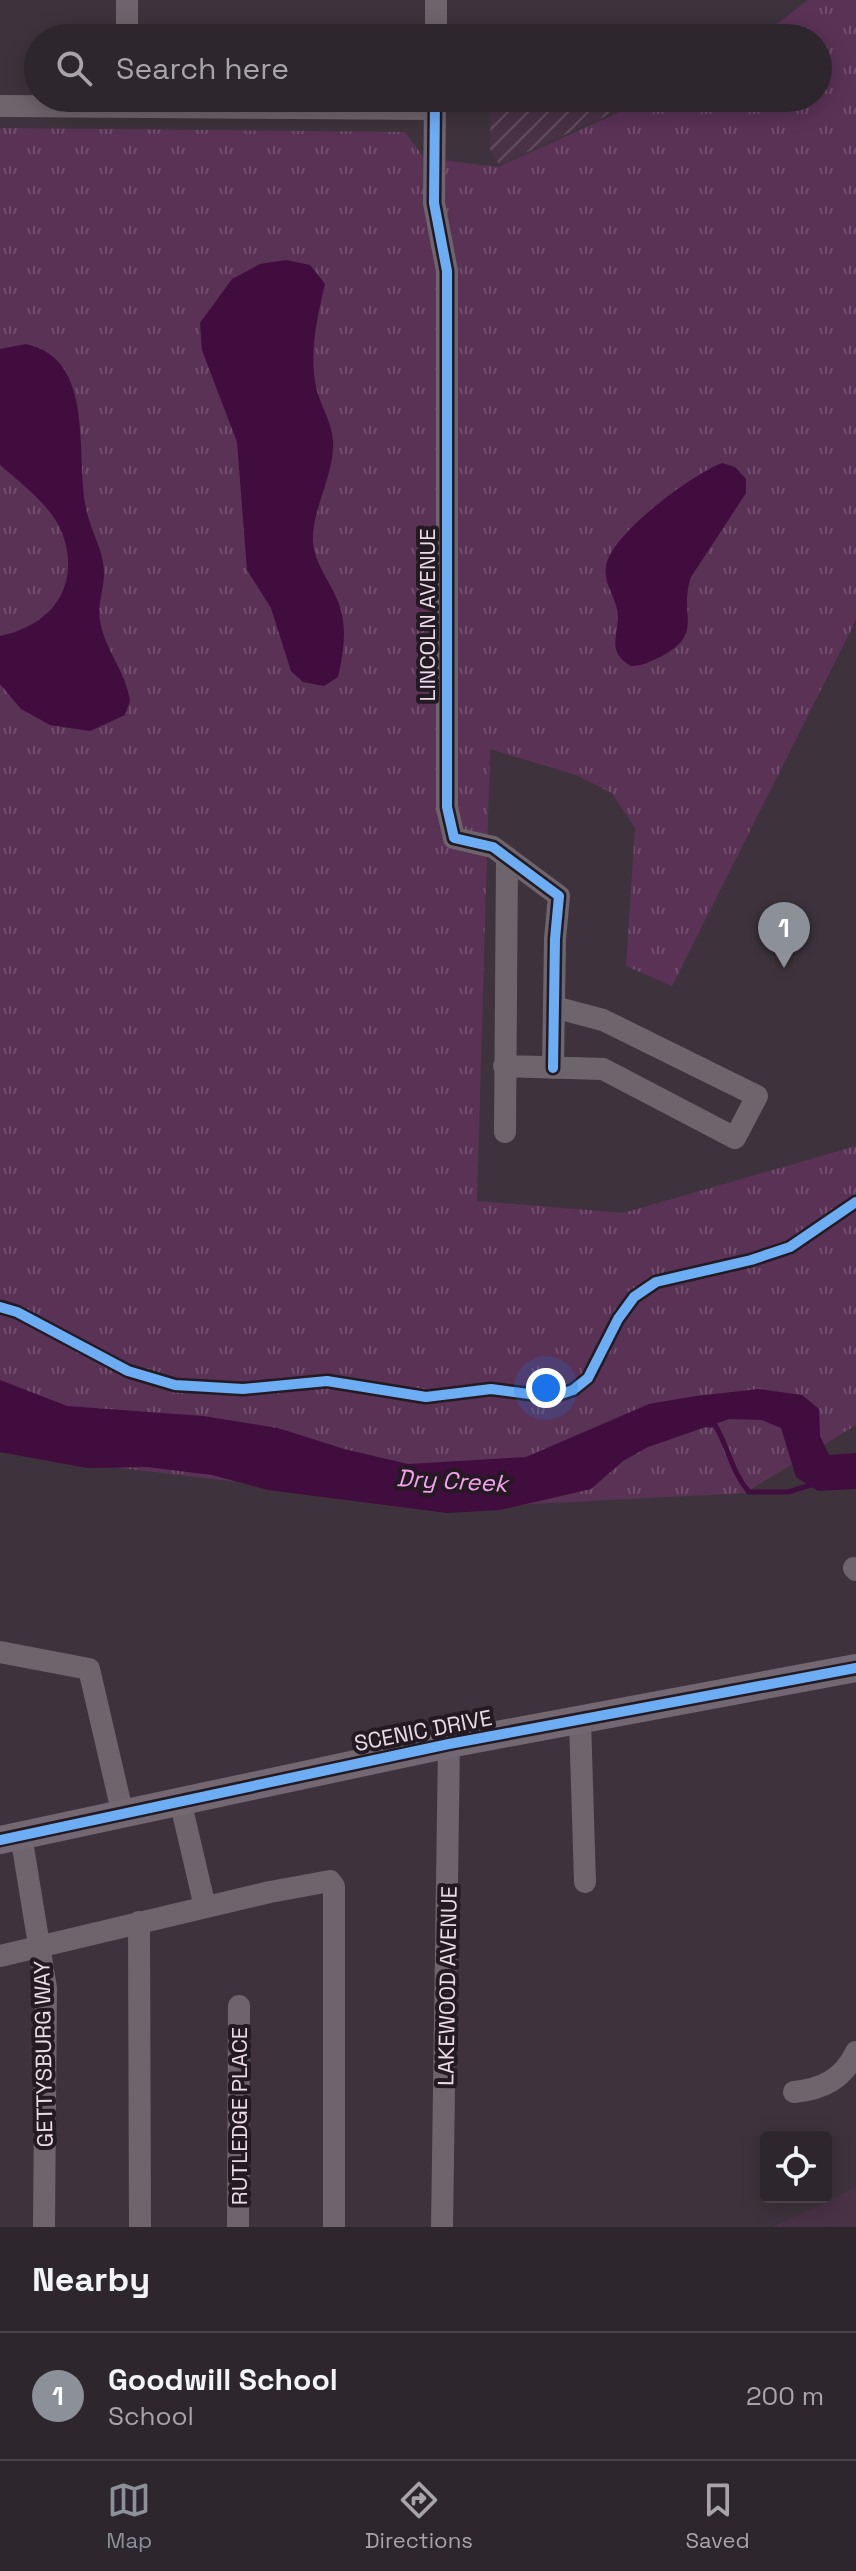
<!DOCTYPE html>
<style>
:root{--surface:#2e262d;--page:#362e35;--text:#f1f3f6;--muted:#a7a5aa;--line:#494349;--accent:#8c9099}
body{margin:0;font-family:"Space Grotesk",sans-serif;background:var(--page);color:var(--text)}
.controls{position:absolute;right:24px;bottom:24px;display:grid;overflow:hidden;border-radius:8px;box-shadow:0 4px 20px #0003}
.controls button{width:72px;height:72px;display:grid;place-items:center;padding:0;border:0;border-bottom:2px solid var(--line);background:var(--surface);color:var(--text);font:40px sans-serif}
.you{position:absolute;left:546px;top:1388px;width:28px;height:28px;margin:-20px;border:6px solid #fff;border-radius:50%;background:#1a73e8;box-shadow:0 0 0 12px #1a73e833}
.badge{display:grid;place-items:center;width:52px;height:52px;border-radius:50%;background:var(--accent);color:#fff;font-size:26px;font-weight:700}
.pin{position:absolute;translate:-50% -66px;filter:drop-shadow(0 2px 4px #0008)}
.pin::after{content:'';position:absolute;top:42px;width:28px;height:24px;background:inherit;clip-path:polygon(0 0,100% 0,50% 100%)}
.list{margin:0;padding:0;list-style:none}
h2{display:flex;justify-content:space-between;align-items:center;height:104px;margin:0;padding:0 32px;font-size:34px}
h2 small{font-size:26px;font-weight:400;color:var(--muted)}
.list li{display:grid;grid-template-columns:52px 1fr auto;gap:24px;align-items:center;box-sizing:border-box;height:128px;padding:0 32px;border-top:2px solid var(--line)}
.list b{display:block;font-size:30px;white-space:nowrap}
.list p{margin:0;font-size:26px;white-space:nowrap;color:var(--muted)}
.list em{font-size:26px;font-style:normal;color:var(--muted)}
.icon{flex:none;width:44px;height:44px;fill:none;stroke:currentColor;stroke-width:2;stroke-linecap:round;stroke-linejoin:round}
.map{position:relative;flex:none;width:856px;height:2227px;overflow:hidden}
.search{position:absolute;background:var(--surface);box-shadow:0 4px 20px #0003;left:24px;right:24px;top:24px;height:88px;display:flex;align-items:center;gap:20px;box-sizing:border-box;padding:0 28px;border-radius:44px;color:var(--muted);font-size:30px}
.sheet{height:232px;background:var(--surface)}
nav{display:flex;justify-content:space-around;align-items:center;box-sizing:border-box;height:112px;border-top:2px solid var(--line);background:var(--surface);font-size:22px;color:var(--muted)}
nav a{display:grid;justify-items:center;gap:4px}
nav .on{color:var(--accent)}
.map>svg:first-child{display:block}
</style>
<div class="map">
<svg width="856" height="2227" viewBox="0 0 856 2227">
<defs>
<pattern id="industrial-furrows" width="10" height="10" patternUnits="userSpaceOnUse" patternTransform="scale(2)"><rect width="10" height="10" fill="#493146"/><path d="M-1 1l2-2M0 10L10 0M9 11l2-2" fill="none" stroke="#634e61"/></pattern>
<pattern id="grass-tufts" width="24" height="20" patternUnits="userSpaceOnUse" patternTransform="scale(2)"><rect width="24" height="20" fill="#5a3256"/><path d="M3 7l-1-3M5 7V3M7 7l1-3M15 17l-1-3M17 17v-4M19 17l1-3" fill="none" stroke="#724f6e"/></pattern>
</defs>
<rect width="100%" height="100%" fill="#3e333c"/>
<path fill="#493146" d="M856,2187V2227H772L812,2209Z"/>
<path fill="url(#industrial-furrows)" d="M491,98H645L499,165L490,149Z"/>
<path fill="url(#grass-tufts)" d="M808,0H856V620L672,986L626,966L635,828L612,793L576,775L490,749L477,1201L623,1213L856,1146V1425L745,1493L454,1508L80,1463L0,1444V128L405,132L424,158L498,167L651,98H818V38H759Z"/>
<path fill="#410c3e" d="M286,260L310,265L325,284C317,318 309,352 316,387C320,405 331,420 333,440C335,475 311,509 313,543C315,564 329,580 337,599C348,624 344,651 338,677L324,686L303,682L291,671L271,608L247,570L237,442L202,350L200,323L232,279L260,264Z
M26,344C96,359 75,454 86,508C90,530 104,550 104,573C104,589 97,605 100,621C105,650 126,672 130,701L125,715L90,731L50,725L21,709L0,684V636C50,626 81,588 63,535C53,507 22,484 0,465V349Z
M722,463L735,467L746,479V493L691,577C678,615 705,633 662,656C651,661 643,666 631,666C609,653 616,641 618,619C619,600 603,586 606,567C610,534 693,474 722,463Z
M0,1380L67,1406L203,1416L278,1428L344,1449L408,1464L526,1457L649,1404L696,1396L759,1389L802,1395L819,1409L820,1436L829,1455L856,1453V1489L818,1491L796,1477L781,1428L762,1420L729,1419L648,1447L623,1461L591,1489L500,1510L447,1513L268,1490L212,1475L147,1467L87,1468L0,1452Z"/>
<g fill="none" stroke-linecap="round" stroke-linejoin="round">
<path stroke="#410c3e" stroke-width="5" d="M708,1425H715C729,1448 731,1471 749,1492H788L814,1484"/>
<path stroke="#6e646c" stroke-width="22" d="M127,38V0
M436,38V0
M435,98L434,203L447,271V807L454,838L493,847L559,896L555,939L553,1068
M0,106L435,109
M504,1066L603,1069L735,1138L757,1096L603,1020L554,1007
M505,1132L507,857
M854,1568L856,1570
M0,1652L89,1669L122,1811
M580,1720L585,1882
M180,1800L205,1907
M21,1835L46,1988L44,2227
M139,1922L140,2227
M0,1956L270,1892L330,1881L334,1886V2227
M794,2092C823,2089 843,2079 856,2052
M238,2227L239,2006
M442,2227L449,1744"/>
<path stroke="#736872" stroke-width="28" d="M0,1840L449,1744L856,1668"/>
<g stroke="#231a22" stroke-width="15">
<path id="cycleway" d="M435,98L434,203L447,271V807L454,838L493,847L559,896L555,939L553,1068
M0,1307L17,1312L128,1371L175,1385L243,1389L327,1381L426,1397L491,1389L552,1397L573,1390L588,1378L618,1319L634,1297L656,1282L751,1260L790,1247L856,1202
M0,1840L449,1744L856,1668"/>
</g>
<use href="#cycleway" stroke="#6dadf4" stroke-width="10"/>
</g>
<g text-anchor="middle" stroke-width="8" stroke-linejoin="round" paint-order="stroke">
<g font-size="22" fill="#eadce7" stroke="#231a22">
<text transform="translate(427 615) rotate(-90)" y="8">LINCOLN AVENUE</text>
<text transform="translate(423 1730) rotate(-11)" y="8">SCENIC DRIVE</text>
<text transform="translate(447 1986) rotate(-89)" y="8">LAKEWOOD AVENUE</text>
<text transform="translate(43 2054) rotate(-91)" y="8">GETTYSBURG WAY</text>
<text transform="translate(239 2116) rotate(-90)" y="8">RUTLEDGE PLACE</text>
</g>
<g font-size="24" font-style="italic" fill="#f6a1ed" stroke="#231a22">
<text transform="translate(452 1481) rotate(3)" y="8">Dry Creek</text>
</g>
</g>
</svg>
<div class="controls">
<button><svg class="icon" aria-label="locate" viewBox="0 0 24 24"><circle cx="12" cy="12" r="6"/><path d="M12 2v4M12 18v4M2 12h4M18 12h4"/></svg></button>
</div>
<div class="you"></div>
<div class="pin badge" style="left:784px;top:968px">1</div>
<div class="search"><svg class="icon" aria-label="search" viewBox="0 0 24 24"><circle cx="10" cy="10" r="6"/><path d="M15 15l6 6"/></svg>Search here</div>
</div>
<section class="sheet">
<h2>Nearby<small></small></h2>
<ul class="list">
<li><span class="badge">1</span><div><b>Goodwill School</b><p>School</p></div><em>200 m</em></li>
</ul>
</section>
<nav>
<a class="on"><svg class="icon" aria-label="map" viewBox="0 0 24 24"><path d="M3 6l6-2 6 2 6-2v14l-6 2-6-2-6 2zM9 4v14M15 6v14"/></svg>Map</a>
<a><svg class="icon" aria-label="directions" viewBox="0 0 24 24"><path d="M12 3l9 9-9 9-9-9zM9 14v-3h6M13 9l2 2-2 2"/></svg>Directions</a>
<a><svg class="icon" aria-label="saved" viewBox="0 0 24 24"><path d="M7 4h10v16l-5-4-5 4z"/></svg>Saved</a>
</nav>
